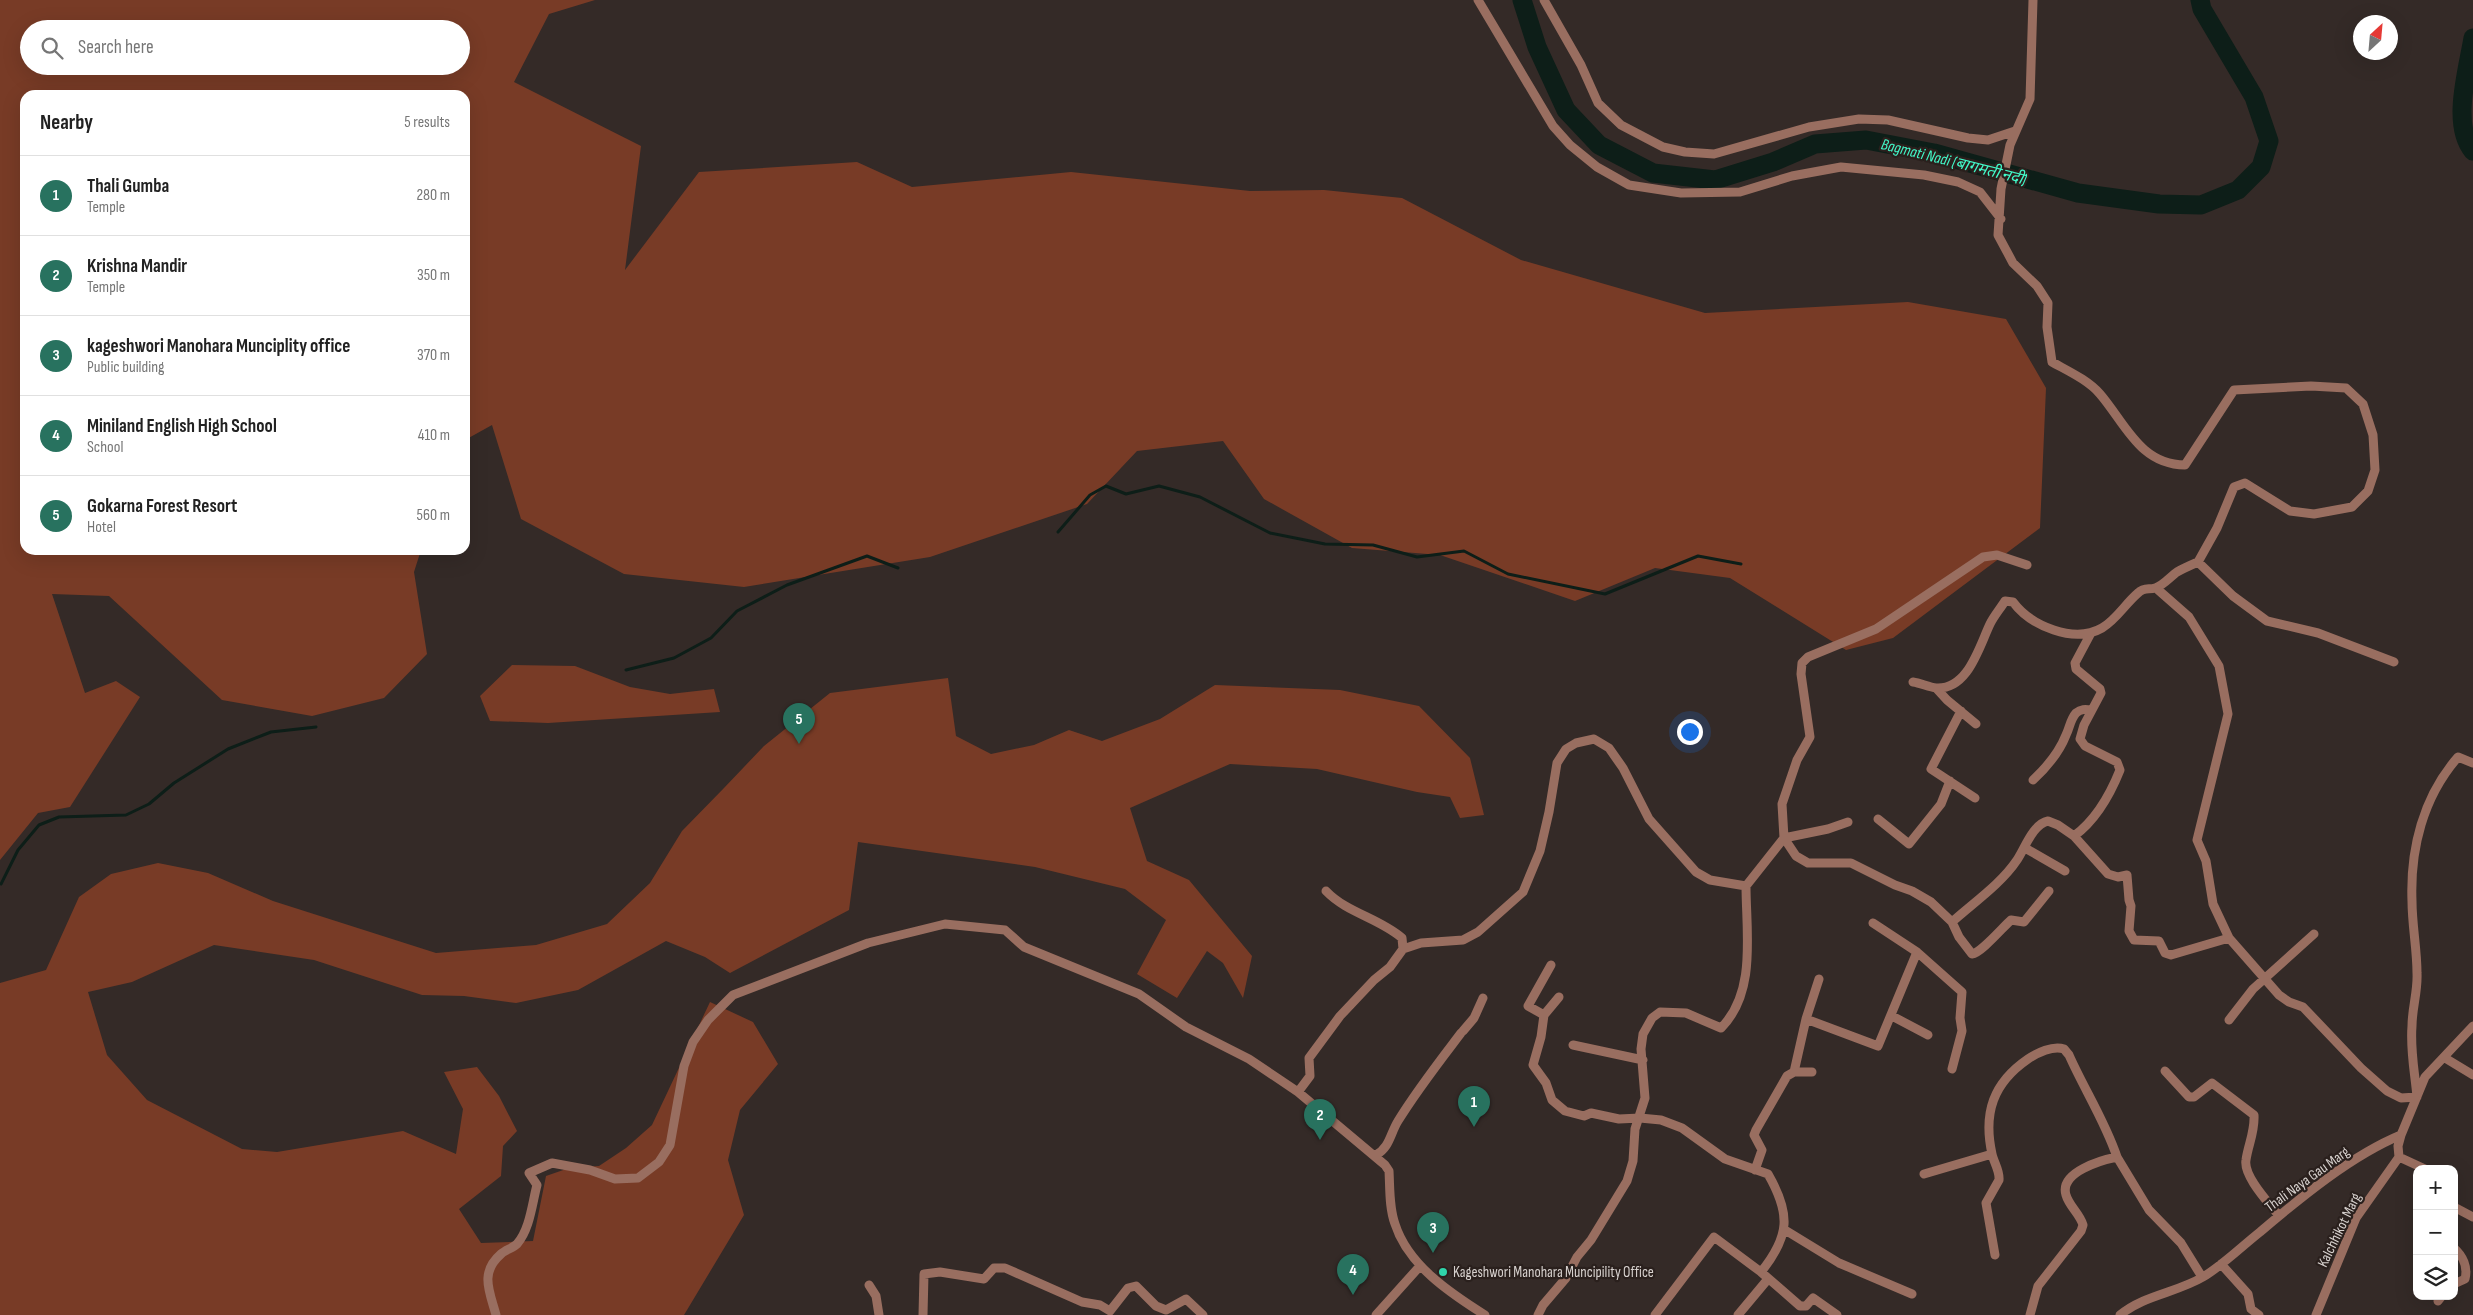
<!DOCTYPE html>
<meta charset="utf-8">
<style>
:root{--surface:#fff;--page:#f6f6f6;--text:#222;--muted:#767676;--line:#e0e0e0;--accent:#28725f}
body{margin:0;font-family:"Sofia Sans Condensed","Noto Sans Devanagari",sans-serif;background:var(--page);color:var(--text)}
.controls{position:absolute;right:15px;bottom:15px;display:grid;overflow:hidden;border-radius:10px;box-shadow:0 5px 20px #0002}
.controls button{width:45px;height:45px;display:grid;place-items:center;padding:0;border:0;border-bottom:1px solid var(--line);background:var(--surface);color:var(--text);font:25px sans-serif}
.compass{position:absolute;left:2353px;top:15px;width:45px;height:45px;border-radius:50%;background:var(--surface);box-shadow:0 5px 20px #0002;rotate:26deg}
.you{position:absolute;left:1689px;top:731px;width:18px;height:18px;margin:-12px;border:4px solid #fff;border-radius:50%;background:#1a73e8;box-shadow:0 0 0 8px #1a73e833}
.badge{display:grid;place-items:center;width:32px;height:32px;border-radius:50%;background:var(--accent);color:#fff;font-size:16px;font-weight:700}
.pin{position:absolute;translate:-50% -41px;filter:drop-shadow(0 1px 2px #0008)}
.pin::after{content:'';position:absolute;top:26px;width:18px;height:15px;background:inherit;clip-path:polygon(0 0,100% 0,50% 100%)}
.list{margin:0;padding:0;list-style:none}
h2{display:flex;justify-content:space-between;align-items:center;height:65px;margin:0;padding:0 20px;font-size:21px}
h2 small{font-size:16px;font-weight:400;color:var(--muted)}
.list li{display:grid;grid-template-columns:32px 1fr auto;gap:15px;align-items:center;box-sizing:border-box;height:80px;padding:0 20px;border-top:1px solid var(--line)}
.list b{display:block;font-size:19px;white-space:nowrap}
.list p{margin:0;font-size:16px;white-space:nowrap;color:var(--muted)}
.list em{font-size:16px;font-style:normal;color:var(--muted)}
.icon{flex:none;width:28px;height:28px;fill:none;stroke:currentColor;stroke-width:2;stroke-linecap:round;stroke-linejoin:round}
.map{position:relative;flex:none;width:2473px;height:1315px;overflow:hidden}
.search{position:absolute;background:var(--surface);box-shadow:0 5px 20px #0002;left:20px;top:20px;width:450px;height:55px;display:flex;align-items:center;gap:12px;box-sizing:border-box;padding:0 18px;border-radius:28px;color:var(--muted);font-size:19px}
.panel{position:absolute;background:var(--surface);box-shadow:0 5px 20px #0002;left:20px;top:90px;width:450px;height:465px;border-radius:15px}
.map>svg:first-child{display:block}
</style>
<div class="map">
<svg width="2473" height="1315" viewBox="0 0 2473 1315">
<rect width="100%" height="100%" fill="#342a27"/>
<path fill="#783b26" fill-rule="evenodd" d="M0,0H595L549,14L514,82L641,146L625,270L699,172L857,162L912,187L1071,172L1250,191L1324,190L1402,198L1521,260L1705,313L1908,302L2006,319L2046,388L2040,528L1893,638L1846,650L1730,578L1655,568L1575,601L1440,555L1352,548L1264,499L1223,441L1137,451L1087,504L930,557L744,587L624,574L521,519L492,425L465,440V95H25V550H421L414,572L427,654L384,698L312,716L222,700L109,596L52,594L85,693L116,681L140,697L70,807L38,813L0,860ZM29,29H461V66H29Z
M512,665L575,666L630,687L670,694L714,689L720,712L548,723L490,721L480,696Z
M948,678L956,736L991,754L1034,745L1069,730L1102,741L1160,719L1215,685L1340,690L1419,706L1470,758L1484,815L1460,818L1450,797L1417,792L1317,769L1230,764L1130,808L1147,861L1189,880L1252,956L1243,998L1223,963L1207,951L1177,998L1137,974L1166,920L1125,889L1035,867L858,842L849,910L730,973L705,957L666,941L578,990L516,1003L464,996L422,995L314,960L214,945L132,982L88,992L107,1055L147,1100L242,1149L277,1152L403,1131L456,1154L463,1109L444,1072L477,1067L499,1096L517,1131L503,1146L501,1176L459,1209L481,1243L533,1241L546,1176L569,1168L599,1166L626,1148L652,1125L710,1002L753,1022L778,1064L740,1110L728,1160L744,1215L684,1315H0V983L46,970L79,897L111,874L158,863L208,873L273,901L436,953L536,945L607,924L650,883L682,831L724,788L764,746L830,693Z"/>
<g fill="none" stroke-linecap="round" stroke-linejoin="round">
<path stroke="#0d1e18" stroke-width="3" d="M1058,532L1090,495L1106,486L1126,494L1159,486L1200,497L1270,533L1325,544L1373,545L1417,557L1464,551L1508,574L1605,594L1698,556L1741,564
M626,670L674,658L711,638L737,611L787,585L867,556L898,568
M1,884L18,850L39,825L59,817L126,815L149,804L174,783L228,749L271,732L316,727"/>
<path stroke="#0d1e18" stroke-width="19" d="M1522,0L1537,47L1566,110L1599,145L1653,173L1715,180L1773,162L1815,144L1866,140L1934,153L2078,193L2159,204L2201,205L2238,190L2261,167L2269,141L2254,97L2202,9L2200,0
M2473,38C2468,69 2451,125 2473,151"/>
<path stroke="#996e60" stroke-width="9" d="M1478,0L1553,126L1570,145L1597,167L1629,185L1681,193L1740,192L1792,176L1841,167L1924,175L1958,182L1980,192L2001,219
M1544,0L1581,65L1598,103L1621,125L1663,147L1685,152L1714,154L1809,127L1859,119L1888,120L1968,138L1988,140L2015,131
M2033,0L2030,99L2010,145L2001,189L1998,235L2013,263L2037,286L2048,303L2047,327L2052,362C2068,371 2088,380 2100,394C2125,423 2140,465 2185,465L2234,390L2311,386L2346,388L2363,404L2373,435L2375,470L2368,491L2352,507L2314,514L2290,511L2245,483L2234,487L2217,528L2198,562
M2156,588L2189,617L2219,666L2228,714L2197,840L2206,861L2213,904L2229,938L2279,995L2289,1002L2303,1007L2361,1068L2387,1091L2401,1098L2417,1097C2415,1073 2410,1051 2412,1026C2412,1008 2418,991 2417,973C2417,949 2412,925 2412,901C2410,849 2423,797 2458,757L2473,763
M1913,682C1920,683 1929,687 1936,688C1968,690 1979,647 1990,624C1994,616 2000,609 2005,601L2013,602C2031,626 2074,644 2102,628C2117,619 2125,604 2138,593C2144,587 2149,590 2155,588C2163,586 2171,576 2177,572C2184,568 2191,565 2198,562L2233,596L2267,621L2318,633L2394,662
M1936,688L1947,700L1976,724
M1961,711L1931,769L1975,798
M2033,780C2047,767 2059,753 2066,735C2070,727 2070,720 2076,713C2081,709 2085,709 2091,710
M1878,819L1909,844L1941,804L1950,781
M1848,822L1828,829L1784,838L1796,856L1808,863H1851L1895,885L1912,891L1931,902L1952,922L1959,937L1972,954C1981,953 2003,927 2011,920L2024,922L2049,891
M2074,836C2096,820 2110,795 2120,770L2117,762L2085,746L2080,739L2084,725L2101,693L2100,689L2076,669L2075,663L2091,633
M2025,848L2065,871
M1952,922C1973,903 2001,884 2017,860C2025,848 2033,824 2048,821L2058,825L2074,836L2108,874L2118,877L2127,875L2129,900L2131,906L2129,931L2134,940L2159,941L2165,953L2171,955L2229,938
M1873,923L1917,952L1962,992L1960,1018L1962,1031L1952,1069
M1403,949L1421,943L1463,940L1478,932L1523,892L1540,851L1549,812L1557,763L1566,749L1576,743L1594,739L1609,748L1623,768L1649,819L1696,872L1710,880L1746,886L1784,838L1782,804L1797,760L1810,737L1801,674L1802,663L1808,657L1876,629L1983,557L1997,555L2027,565
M1551,965L1528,1006L1544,1015L1541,1037L1533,1065L1546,1083L1552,1100L1565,1111L1584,1116L1591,1113L1619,1119L1640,1118L1661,1120L1682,1128L1725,1159L1768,1174C1791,1214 1790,1236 1761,1272
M1544,1015L1559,997
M1892,1016L1928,1035
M1806,1019L1878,1046L1917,952
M2229,1020L2253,989L2314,934
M1463,1031L1474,1018L1483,998
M1573,1045L1643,1060
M2445,1058L2473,1075
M2165,1071L2189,1097H2194L2212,1083L2254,1115C2255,1132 2248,1145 2246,1160C2243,1176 2269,1203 2279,1216
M1794,1072L1806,1019L1819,979
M1298,1092L1310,1076L1309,1058L1340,1016L1374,980L1390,967L1403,949L1402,938C1379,918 1347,913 1326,891
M1376,1155C1390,1147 1390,1134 1398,1121C1417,1090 1439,1062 1461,1033
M2399,1157L2425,1169
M1755,1170L1762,1150L1754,1135L1756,1130L1787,1076L1794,1072H1812
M1924,1174L1992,1154
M2454,1207L2473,1217
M1785,1230L1839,1263L1912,1294
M2454,1248C2463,1256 2468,1267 2465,1279L2454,1284
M1995,1255L1986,1203L1999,1180C2000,1171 1994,1163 1992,1154C1983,1113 1993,1083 2028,1059C2037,1053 2053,1045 2064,1049L2069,1055C2084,1089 2105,1121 2117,1157
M2221,1264L2248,1294L2251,1309L2259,1315
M869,1285L876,1296L879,1315
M2438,1301L2442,1296
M496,1315C490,1292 479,1273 501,1254C505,1250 513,1248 517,1244C530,1229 532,1204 537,1185L529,1173L552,1163L590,1170L615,1179L638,1178L659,1162L670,1145L684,1066L693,1042L708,1020L733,995L868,943L945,924L1005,930L1024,947L1139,994L1186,1027L1249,1059L1298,1092L1385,1165L1389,1171C1390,1188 1389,1208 1395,1224C1408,1265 1450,1293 1485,1315
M923,1315L924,1274L940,1272L984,1279L994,1268H1005L1082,1302L1100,1305L1110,1311L1128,1288L1136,1286L1156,1306L1166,1310L1186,1299L1203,1315
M1376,1315L1420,1266
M1538,1315L1543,1305L1566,1278L1577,1257L1591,1240L1627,1181L1633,1161L1635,1129L1645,1098L1641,1049L1643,1034L1652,1018L1660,1012L1686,1013L1721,1028C1757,992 1746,932 1746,886
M1655,1315L1714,1237L1761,1272L1800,1306H1806L1813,1298L1837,1315
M1738,1315L1768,1279
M2030,1315L2038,1286L2081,1231L2083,1225C2080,1214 2069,1206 2066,1195C2059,1172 2102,1160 2117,1157L2149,1210L2181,1243L2202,1277
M2120,1315C2144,1295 2176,1293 2203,1277C2223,1265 2241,1247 2260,1232C2300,1198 2352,1155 2401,1135L2425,1077L2473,1026
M2316,1315L2356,1218L2399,1157L2398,1146L2401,1135"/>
</g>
<circle fill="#2fd4aa" stroke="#2a201d" stroke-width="2" cx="1443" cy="1272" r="5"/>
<g text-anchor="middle" stroke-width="4.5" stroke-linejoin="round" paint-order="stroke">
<g font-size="15" fill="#d7d1ce" stroke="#2a201d">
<text transform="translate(2307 1179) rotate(-36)" y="5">Thali Naya Gau Marg</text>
<text transform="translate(2339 1230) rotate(-64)" y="5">Kalchhikot Marg</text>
</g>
<g font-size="15" fill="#d7d1ce" stroke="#2a201d" text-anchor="start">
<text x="1453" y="1277">Kageshwori Manohara Muncipility Office</text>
</g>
<g font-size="16" font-style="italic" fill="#42faca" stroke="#2a201d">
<text transform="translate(1954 161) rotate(14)" y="6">Bagmati Nadi (बागमती नदी)</text>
</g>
</g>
</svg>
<div class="controls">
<button>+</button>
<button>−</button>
<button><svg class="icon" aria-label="layers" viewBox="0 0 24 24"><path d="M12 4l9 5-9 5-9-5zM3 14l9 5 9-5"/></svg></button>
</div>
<svg class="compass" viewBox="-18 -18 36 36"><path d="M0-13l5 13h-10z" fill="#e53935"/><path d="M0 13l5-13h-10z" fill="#767676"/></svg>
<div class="you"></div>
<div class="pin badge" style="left:1474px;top:1127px">1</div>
<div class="pin badge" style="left:1320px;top:1140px">2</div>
<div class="pin badge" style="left:1433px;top:1253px">3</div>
<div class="pin badge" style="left:1353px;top:1295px">4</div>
<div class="pin badge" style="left:799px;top:744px">5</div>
<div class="search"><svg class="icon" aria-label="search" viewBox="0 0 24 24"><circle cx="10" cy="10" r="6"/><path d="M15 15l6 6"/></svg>Search here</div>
<section class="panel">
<h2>Nearby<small>5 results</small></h2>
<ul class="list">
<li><span class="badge">1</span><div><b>Thali Gumba</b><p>Temple</p></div><em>280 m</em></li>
<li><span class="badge">2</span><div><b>Krishna Mandir</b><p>Temple</p></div><em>350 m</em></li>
<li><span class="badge">3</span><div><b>kageshwori Manohara Munciplity office</b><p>Public building</p></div><em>370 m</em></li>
<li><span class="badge">4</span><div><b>Miniland English High School</b><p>School</p></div><em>410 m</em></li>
<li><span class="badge">5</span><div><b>Gokarna Forest Resort</b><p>Hotel</p></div><em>560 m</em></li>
</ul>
</section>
</div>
